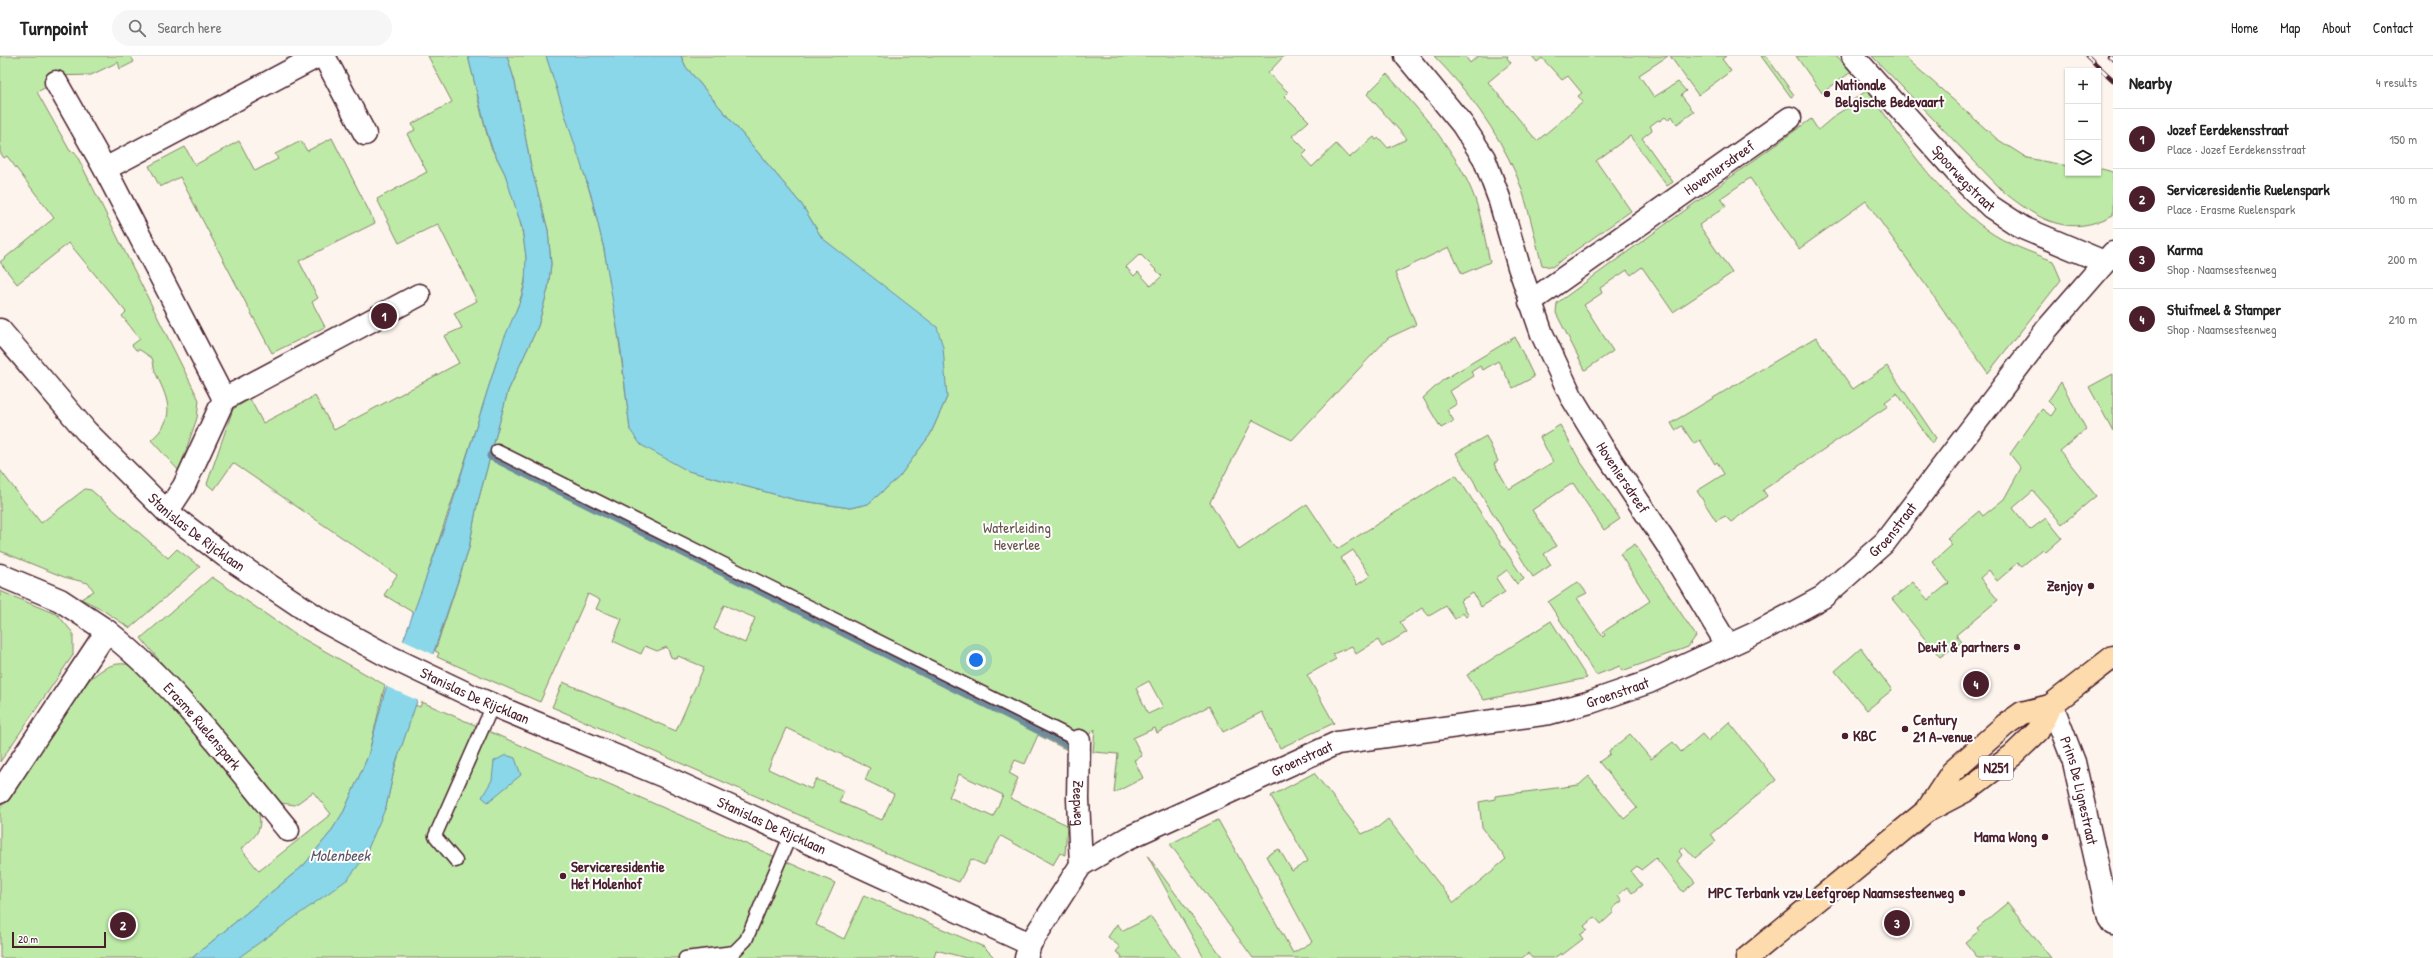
<!DOCTYPE html>
<meta charset="utf-8">
<style>
:root{--surface:#fff;--page:#f6f6f6;--text:#222;--muted:#767676;--line:#e0e0e0;--accent:#4a1f2b}
body{margin:0;font-family:"Patrick Hand",sans-serif;background:var(--page);color:var(--text)}
.controls{position:absolute;right:12px;top:12px;display:grid;overflow:hidden;border-radius:0px;box-shadow:0 1px 3px #0004}
.controls button{width:36px;height:36px;display:grid;place-items:center;padding:0;border:0;border-bottom:1px solid var(--line);background:var(--surface);color:var(--text);font:20px sans-serif}
.scale{position:absolute;left:12px;bottom:10px;width:94px;box-sizing:border-box;padding-left:4px;border:2px solid #4a1f2b;border-top:0;font-size:11px;line-height:14px;white-space:nowrap;color:#4a1f2b;-webkit-text-stroke:3px #fff;paint-order:stroke}
.you{position:absolute;left:976px;top:604px;width:14px;height:14px;margin:-10px;border:3px solid #fff;border-radius:50%;background:#1a73e8;box-shadow:0 0 0 6px #1a73e833}
.badge{display:grid;place-items:center;width:26px;height:26px;border-radius:50%;background:var(--accent);color:#fff;font-size:13px;font-weight:700}
.pin{position:absolute;translate:-50% -50%;border:2px solid #fff;box-shadow:0 1px 4px #0006}
.list{margin:0;padding:0;list-style:none}
h2{display:flex;justify-content:space-between;align-items:center;height:52px;margin:0;padding:0 16px;font-size:17px}
h2 small{font-size:13px;font-weight:400;color:var(--muted)}
.list li{display:grid;grid-template-columns:26px 1fr auto;gap:12px;align-items:center;box-sizing:border-box;height:60px;padding:0 16px;border-top:1px solid var(--line)}
.list b{display:block;font-size:15px;white-space:nowrap}
.list p{margin:0;font-size:13px;white-space:nowrap;color:var(--muted)}
.list em{font-size:13px;font-style:normal;color:var(--muted)}
.icon{flex:none;width:22px;height:22px;fill:none;stroke:currentColor;stroke-width:2;stroke-linecap:round;stroke-linejoin:round}
.map{position:relative;flex:none;width:2113px;height:902px;overflow:hidden}
header{display:flex;align-items:center;gap:24px;box-sizing:border-box;height:56px;padding:0 20px;background:var(--surface);border-bottom:1px solid var(--line)}
header strong{font-size:19px}
nav{display:flex;gap:22px;margin-inline-start:auto;font-size:14px}
.search{width:280px;height:36px;background:var(--page);display:flex;align-items:center;gap:10px;box-sizing:border-box;padding:0 14px;border-radius:22px;color:var(--muted);font-size:15px}
main{display:flex}
aside{flex:1;background:var(--surface)}
.map>svg:first-child{display:block}
</style>
<header>
<strong>Turnpoint</strong>
<div class="search"><svg class="icon" aria-label="search" viewBox="0 0 24 24"><circle cx="10" cy="10" r="6"/><path d="M15 15l6 6"/></svg>Search here</div>
<nav><a>Home</a><a>Map</a><a>About</a><a>Contact</a></nav>
</header>
<main>
<div class="map">
<svg width="2113" height="902" viewBox="0 0 2113 902">
<rect width="100%" height="100%" fill="#fdf4ed"/>
<filter id="ink" filterUnits="userSpaceOnUse"><feTurbulence type="fractalNoise" baseFrequency=".025" numOctaves="2"/><feDisplacementMap in="SourceGraphic" scale="8" xChannelSelector="R" yChannelSelector="G"/><feConvolveMatrix kernelMatrix="1 2 1 2 8 2 1 2 1" color-interpolation-filters="sRGB"/></filter>
<g filter="url(#ink)">
<path fill="#beeaa7" stroke="#848469" fill-rule="evenodd" d="M0,0H131L134,6L120,13L118,6L91,19L53,20L52,28L37,36L70,95L75,96L199,344L197,362L179,415L151,384C176,363 169,345 157,320C154,315 154,308 152,302L140,294H136L132,289L140,283L122,260L126,256L69,187L17,228L0,206L54,162L7,100L4,102L0,96Z
M428,0H468C476,30 481,62 491,91C495,100 501,109 505,118C515,143 523,173 526,200C529,236 510,266 499,298C472,385 444,471 414,557L384,539L397,519L233,407L214,434L207,428L233,353L250,343L263,367L315,340L334,374L459,307L444,280L462,272L454,257L477,245L438,168L399,187L377,143L427,116L407,78L415,74L412,68L452,46Z
M507,0H546L547,2C567,65 591,129 604,194C616,253 623,314 630,374L689,415L796,444L850,452L868,448L899,421L930,379L947,341L861,214L822,182L802,149L686,11L681,0H1284L1268,17L1288,36L1284,40L1309,65L1292,80L1307,95L1302,100L1312,111L1336,88L1349,102L1374,81L1376,84L1379,82L1388,92L1407,83L1367,38L1387,18C1421,57 1457,94 1475,143C1482,163 1485,185 1490,206L1462,218L1449,191L1395,217L1416,269L1388,282L1292,384L1253,364L1210,446L1239,494L1307,448L1337,493L1456,419L1524,523L1517,528L1507,514L1496,522L1505,536L1481,551L1473,537L1460,545L1469,559L1466,561L1463,557L1455,563L1446,550L1429,560L1422,552L1400,566L1407,576L1382,591L1378,584L1356,598L1352,590L1333,598L1336,603L1307,619L1334,667L1280,692L1262,656L1223,676L1209,650L1157,677L1155,672L1133,682L1142,700L1134,704L1143,722L1114,737L1118,698L1093,696L1095,673L1071,696L1038,679L1025,708L1015,704L1009,717L1018,722L1010,742L1067,769L1065,799L1060,797L1053,809L1001,780L984,809L971,803L959,826L884,796L552,651L563,626L676,675L704,611L678,600L677,603L671,601L667,591L657,595L645,590L641,598L613,585L622,563L596,553L600,544L588,538L540,646L437,601L439,597L435,595L469,492L477,449L508,335L538,270L548,233L551,208L548,174L531,111L515,26ZM1140,198L1162,220L1151,230L1138,216L1134,220L1126,211ZM1353,494L1370,520L1357,529L1341,502ZM724,549L755,562L745,587L714,573ZM1149,625L1163,651L1148,658L1136,632ZM786,672L870,712L865,724L894,738L882,764L839,746L844,735L816,723L811,733L768,713ZM959,718L1003,739L993,761L949,741Z
M1434,0H1465L1470,7L1478,0H1508L1507,2L1511,7L1488,26L1537,85L1583,46L1578,40L1582,37L1568,20L1562,24L1542,2L1537,6L1532,0H1668L1639,19L1654,41L1678,26L1686,35L1681,39L1694,56L1677,68L1672,60L1668,64L1665,61L1660,65L1658,64L1650,70L1652,74L1642,82L1673,126L1667,130L1630,80L1596,105L1631,155L1552,211L1542,209C1534,179 1528,147 1516,118C1496,73 1468,35 1434,0Z
M1670,0H1726L1722,3L1731,15L1698,39Z
M1761,0H1766L1794,39L1791,41Z
M1796,0H1837L1851,16L1822,37Z
M1872,0H1904L1997,83L2027,102L2068,110V117H2098V112L2113,116V159C2070,182 2040,165 2005,137Z
M1868,34C1902,84 1937,137 1987,174C2006,188 2031,196 2053,205L2061,224L1988,317L1866,145L1799,193L1750,122L1721,142L1726,150L1699,169L1732,217L1673,256L1642,211L1631,219L1627,214L1600,232L1602,237L1584,249L1613,295L1585,314L1556,257L1557,247L1811,63L1818,74L1837,58L1847,52H1854L1853,44Z
M332,82L375,167L299,205L318,242L312,246L325,271L272,297L180,121L160,131L149,110L185,91L195,109L239,85L255,115L278,103L275,98L301,85L307,95Z
M1515,281L1534,321L1513,332L1498,305L1483,314L1480,310L1471,316L1474,320L1450,335L1457,348L1447,354L1454,365L1441,372L1423,342L1443,324Z
M1816,281L1853,333L1887,310L1936,382L1932,387L1897,337L1885,346L1888,350L1763,434L1767,440L1731,466L1725,460L1716,465L1697,435L1724,418L1717,406L1715,408L1700,384L1694,388L1682,370L1675,374L1671,367Z
M2113,318V375L2089,331Z
M2061,326L2086,373L2060,395L2096,440L2062,468L2033,435L2013,452L2030,474L2046,462L2062,482L2046,496L2043,493L2022,510L2018,507L1997,525L1989,514L1980,522L1998,544L1956,579L1962,586L1940,601L1892,543L1913,526L1928,544L1949,527L1933,506L1952,489L1947,482L1979,455L1983,460L2004,443L2021,412L2010,398L2042,353L2051,360L2056,353L2048,345Z
M1560,369L1580,405L1620,463L1604,474L1573,427L1532,454L1556,490L1544,498L1551,509L1533,521L1477,432C1472,419 1462,410 1456,397L1486,380L1498,405L1494,408L1509,433L1553,406L1540,381Z
M0,414L41,467L85,433L91,434L168,502L177,493L200,511L130,572L98,551L81,543L94,535L88,527L64,521L0,495Z
M1635,488L1696,580L1688,591L1622,615L1620,610L1596,619L1548,546L1578,526L1587,537L1577,542L1603,581L1605,579L1603,576L1650,545L1620,498Z
M212,521L293,577L385,629L368,700L344,755L330,777L304,809L192,902H0V753L88,625C99,615 111,606 126,608C153,612 235,726 257,753C265,773 255,781 241,793L259,815L331,758L313,736L295,749L281,747L270,740L141,582Z
M0,535L58,559L73,577V599L0,706Z
M1551,565L1587,622L1484,644L1467,619Z
M1861,592L1892,634L1867,654L1835,615Z
M422,646L835,827L816,869L844,883L864,839L984,891L995,902H966L936,894L934,902H238L386,751L395,710L415,649L420,651Z
M1729,666L1776,724L1711,778L1716,785L1695,802L1685,791L1679,795L1682,799L1677,805L1695,826L1683,836L1656,802L1641,814L1637,810L1631,815L1642,829L1632,837L1627,831L1618,839L1622,845L1613,852V857L1601,868L1595,861L1584,870L1587,874L1580,879L1583,883L1562,899L1561,897L1554,902H1532L1528,897L1522,902H1253L1170,788L1218,764L1293,897L1312,886L1266,800L1279,793L1292,815L1308,805L1271,740L1314,717L1362,778L1378,771L1388,763L1454,847L1506,803L1482,771L1479,746L1495,743V740L1579,729L1589,720L1624,763L1637,752L1599,706L1610,698L1609,695L1630,678L1651,703L1673,686L1681,696L1702,678L1708,685Z
M1147,799L1223,902H1224H1204Z
M2007,847L2051,902H1978L1965,886L1979,875L1977,872Z
M1151,861L1181,902H1121L1122,900L1116,896L1120,891L1108,881L1117,868L1123,875Z"/>
<path fill="#8ad7e9" stroke="#708d9d" d="M468,0H507L515,26L531,111L548,174L551,208L548,233L538,270L508,335L477,449L469,492L395,710L386,751L364,802L348,823L238,902H192L304,809L330,777L344,755L368,700L385,635L447,464L503,285L521,243L525,228L526,201L522,172L505,118L492,92L486,73Z
M546,0H681L686,11L802,149L822,182L937,271L943,291L947,341L930,379L899,421L868,448L850,452L796,444L688,415L641,389L630,374L621,295L604,193L591,139Z
M506,699L515,702L521,719L488,746L482,741L492,724L494,705Z"/>
<path fill="#fdf4ed" d="M402,584L435,599L419,645L385,630Z"/>
<g fill="none" stroke-linecap="round" stroke-linejoin="round">
<path stroke="#708d9d" stroke-width="9" d="M491,400L1071,690"/>
<g stroke="#4a1f2b" stroke-width="15">
<path id="lane" d="M497,395L1079,685
M456,805L435,780L493,649
M685,902L734,896L746,884L791,778"/>
</g>
<g stroke="#4a1f2b" stroke-width="25">
<g id="street">
<path d="M324,0L365,78"/>
<path id="s1" d="M1406,0L1462,68L1484,102L1499,142L1519,211L1542,278L1571,340L1602,391L1668,490L1728,590"/>
<path id="s2" d="M1853,0L1968,129L1991,151L2023,172L2104,206"/>
<path d="M56,26L105,113L224,343"/>
<path d="M105,113L318,0"/>
<path id="s3" d="M1530,246L1790,62"/>
<path id="s4" d="M0,274L86,375L167,456L224,499L318,562L386,599L474,641L661,719L1030,888"/>
<path d="M167,456L184,430L224,343L419,239"/>
<path d="M0,519L60,544L107,575L0,736"/>
<path id="s5" d="M107,575C177,630 231,705 288,774"/>
<path id="s6" d="M2052,649L2074,706L2109,862L2113,868"/>
<path id="s7" d="M1079,685L1078,743L1081,809"/>
<path id="s8" d="M1026,902L1030,888L1081,809L1128,782L1337,687L1550,657L1591,646L1649,626L1758,576L1823,541L1885,486L2047,273L2113,197"/>
</g>
</g>
<g stroke="#4a1f2b" stroke-width="25">
<path id="primary" d="M1927,754L1952,716L2005,669L2022,657L2050,650L2113,601
M1747,902L1925,756L1967,734L2013,699L2038,675L2050,650"/>
</g>
<use href="#lane" stroke="#fff" stroke-width="12"/>
<use href="#street" stroke="#fff" stroke-width="22"/>
<use href="#primary" stroke="#fedbac" stroke-width="22"/>
<g stroke="#4a1f2b" stroke-width="4.5">
<path id="rail" d="M2087,0L2113,24
M2109,0L2113,3"/>
</g>
<use href="#rail" stroke="#fff" stroke-width="3" stroke-dasharray="9" stroke-linecap="butt"/>
</g>
</g>
<g fill="#4a1f2b" stroke="#fff" stroke-width="1.5">
<circle cx="1827" cy="38" r="4"/>
<circle cx="2091" cy="530" r="4"/>
<circle cx="2017" cy="591" r="4"/>
<circle cx="1905" cy="673" r="4"/>
<circle cx="1845" cy="680" r="4"/>
<circle cx="2045" cy="781" r="4"/>
<circle cx="563" cy="820" r="4"/>
<circle cx="1962" cy="837" r="4"/>
</g>
<g text-anchor="middle" stroke-width="4" stroke-linejoin="round" paint-order="stroke">
<rect fill="#fff" stroke="#80626b" stroke-width="1" x="1979" y="700" width="34" height="24" rx="3"/>
<g font-size="14" font-weight="bold" fill="#4a1f2b">
<text x="1996" y="717">N251</text>
</g>
<g font-size="15" font-weight="bold" fill="#4a1f2b" stroke="#fff" text-anchor="start">
<text x="1835" y="34">Nationale<tspan x="1835" dy="17">Belgische Bedevaart</tspan></text>
<text x="2083" y="535" text-anchor="end">Zenjoy</text>
<text x="2009" y="596" text-anchor="end">Dewit &amp; partners</text>
<text x="1913" y="669">Century<tspan x="1913" dy="17">21 A-venue</tspan></text>
<text x="1853" y="685">KBC</text>
<text x="2037" y="786" text-anchor="end">Mama Wong</text>
<text x="571" y="816">Serviceresidentie<tspan x="571" dy="17">Het Molenhof</tspan></text>
<text x="1954" y="842" text-anchor="end">MPC Terbank vzw Leefgroep Naamsesteenweg</text>
</g>
<g font-size="15" fill="#4a1f2b" stroke="#fff">
<text dy="5" stroke="none"><textPath href="#s3" startOffset="232">Hoveniersdreef</textPath></text>
<text dy="5" stroke="none"><textPath href="#s2" startOffset="165">Spoorwegstraat</textPath></text>
<text dy="5" stroke="none"><textPath href="#s1" startOffset="479">Hoveniersdreef</textPath></text>
<text dy="5" stroke="none"><textPath href="#s8" startOffset="1002">Groenstraat</textPath></text>
<text dy="5" stroke="none"><textPath href="#s4" startOffset="283">Stanislas De Rijcklaan</textPath></text>
<text dy="5" stroke="none"><textPath href="#s8" startOffset="678">Groenstraat</textPath></text>
<text dy="5" stroke="none"><textPath href="#s4" startOffset="607">Stanislas De Rijcklaan</textPath></text>
<text dy="5" stroke="none"><textPath href="#s5" startOffset="135">Erasme Ruelenspark</textPath></text>
<text dy="5" stroke="none"><textPath href="#s8" startOffset="354">Groenstraat</textPath></text>
<text dy="5" stroke="none"><textPath href="#s6" startOffset="90">Prins De Lignestraat</textPath></text>
<text dy="5" stroke="none"><textPath href="#s7" startOffset="62">Zeepweg</textPath></text>
<text dy="5" stroke="none"><textPath href="#s4" startOffset="931">Stanislas De Rijcklaan</textPath></text>
</g>
<g font-size="15" fill="#67524a" stroke="#fff">
<text x="1017" y="477">Waterleiding<tspan x="1017" dy="17">Heverlee</tspan></text>
</g>
<g font-size="16" font-style="italic" fill="#5d5664" stroke="#fff">
<text x="340" y="805">Molenbeek</text>
</g>
</g>
</svg>
<div class="controls">
<button>+</button>
<button>−</button>
<button><svg class="icon" aria-label="layers" viewBox="0 0 24 24"><path d="M12 4l9 5-9 5-9-5zM3 14l9 5 9-5"/></svg></button>
</div>
<div class="scale">20 m</div>
<div class="you"></div>
<div class="pin badge" style="left:384px;top:260px">1</div>
<div class="pin badge" style="left:123px;top:869px">2</div>
<div class="pin badge" style="left:1897px;top:867px">3</div>
<div class="pin badge" style="left:1976px;top:628px">4</div>
</div>
<aside>
<h2>Nearby<small>4 results</small></h2>
<ul class="list">
<li><span class="badge">1</span><div><b>Jozef Eerdekensstraat</b><p>Place · Jozef Eerdekensstraat</p></div><em>150 m</em></li>
<li><span class="badge">2</span><div><b>Serviceresidentie Ruelenspark</b><p>Place · Erasme Ruelenspark</p></div><em>190 m</em></li>
<li><span class="badge">3</span><div><b>Karma</b><p>Shop · Naamsesteenweg</p></div><em>200 m</em></li>
<li><span class="badge">4</span><div><b>Stuifmeel &amp; Stamper</b><p>Shop · Naamsesteenweg</p></div><em>210 m</em></li>
</ul>
</aside>
</main>
